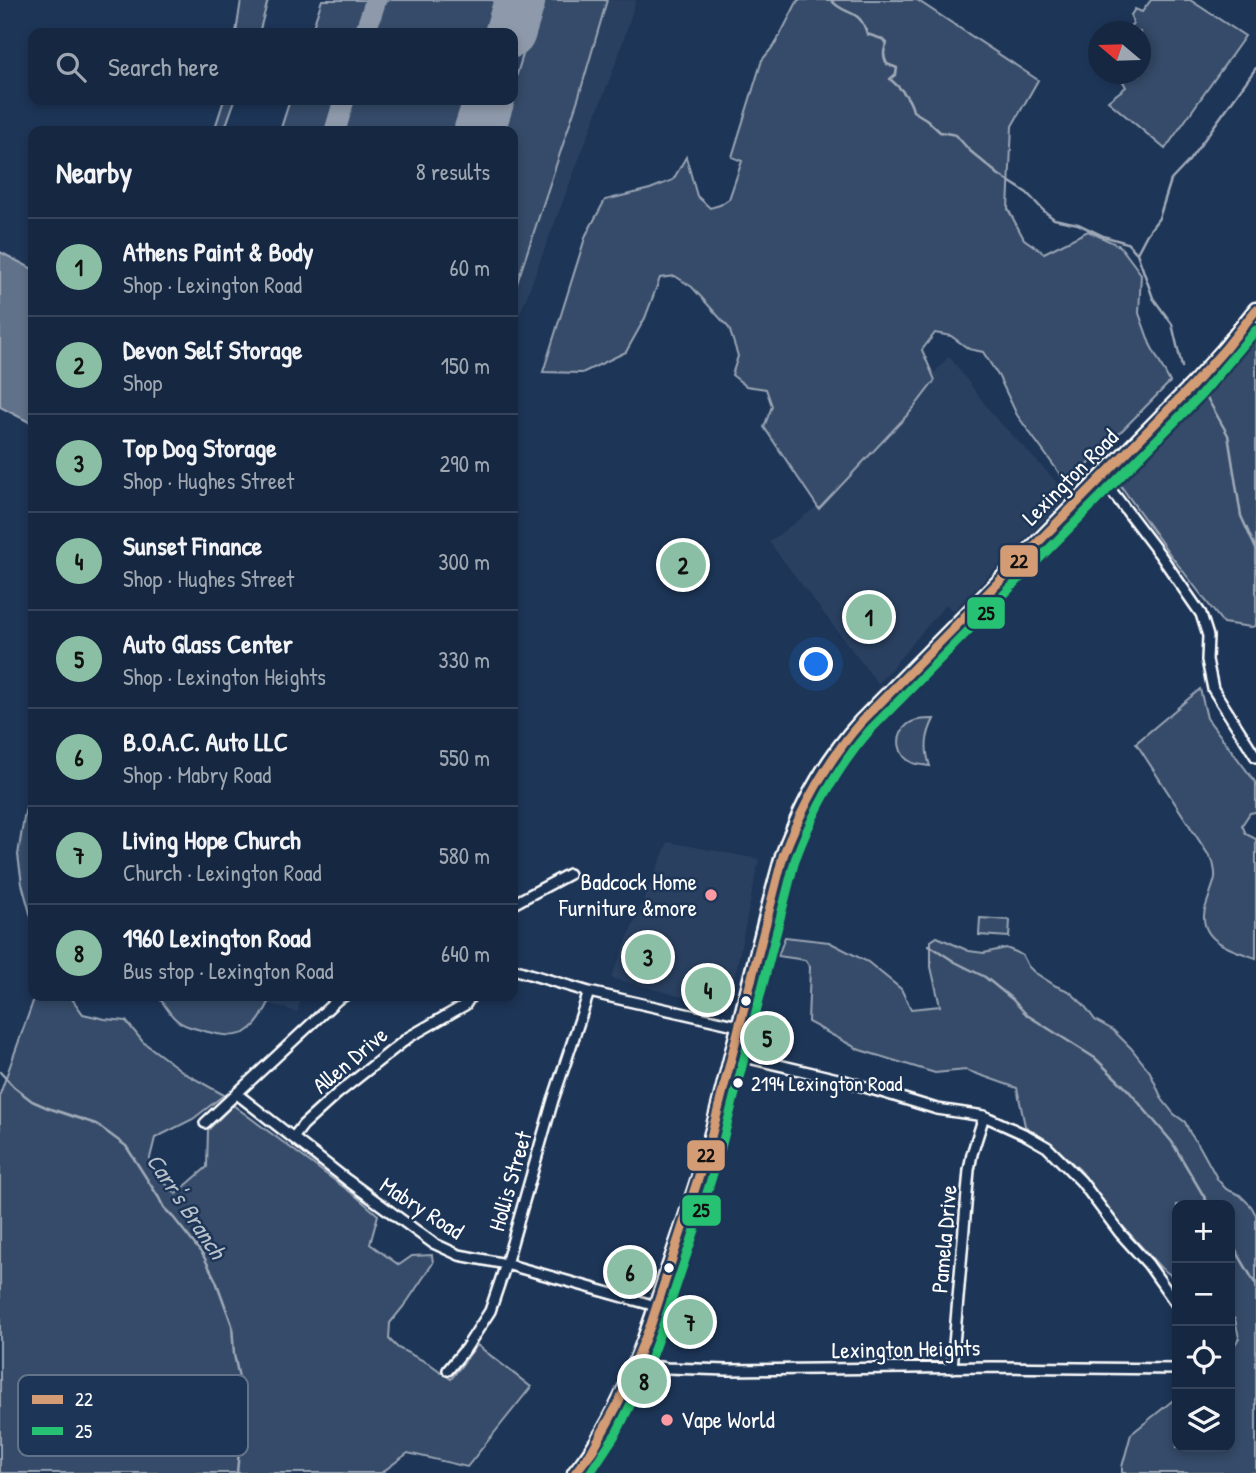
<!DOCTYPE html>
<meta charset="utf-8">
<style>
:root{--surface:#162841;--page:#1f3048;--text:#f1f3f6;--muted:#9ea6b1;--line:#35445a;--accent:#8abfa5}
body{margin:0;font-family:"Patrick Hand",sans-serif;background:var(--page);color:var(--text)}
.controls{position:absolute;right:21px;bottom:21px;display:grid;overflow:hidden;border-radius:14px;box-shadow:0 4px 10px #0003}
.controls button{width:63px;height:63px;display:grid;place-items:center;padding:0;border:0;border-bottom:2px solid var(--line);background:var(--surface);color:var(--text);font:35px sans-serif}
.compass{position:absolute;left:1088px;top:21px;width:63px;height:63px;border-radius:50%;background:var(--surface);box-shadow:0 4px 10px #0003;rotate:289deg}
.you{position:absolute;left:817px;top:665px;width:24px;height:24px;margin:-18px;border:5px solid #fff;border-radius:50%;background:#1a73e8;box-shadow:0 0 0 10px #1a73e833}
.badge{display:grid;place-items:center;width:46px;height:46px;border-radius:50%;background:var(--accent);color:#111;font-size:23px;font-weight:700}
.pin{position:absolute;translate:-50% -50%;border:4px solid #fff;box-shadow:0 2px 7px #0006}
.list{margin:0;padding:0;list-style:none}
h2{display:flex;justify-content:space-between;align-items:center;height:91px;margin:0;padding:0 28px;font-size:30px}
h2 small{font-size:23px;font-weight:400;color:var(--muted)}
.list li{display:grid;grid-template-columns:46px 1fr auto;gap:21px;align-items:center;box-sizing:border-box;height:98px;padding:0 28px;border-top:2px solid var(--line)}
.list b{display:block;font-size:26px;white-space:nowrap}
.list p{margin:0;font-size:23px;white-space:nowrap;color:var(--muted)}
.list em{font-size:23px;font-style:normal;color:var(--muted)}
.icon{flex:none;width:38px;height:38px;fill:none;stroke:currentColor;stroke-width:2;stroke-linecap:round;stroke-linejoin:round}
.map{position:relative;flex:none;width:1256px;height:1473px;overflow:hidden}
.search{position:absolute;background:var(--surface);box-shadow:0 4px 10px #0003;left:28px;top:28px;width:490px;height:77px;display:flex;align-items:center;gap:18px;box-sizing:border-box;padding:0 24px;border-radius:14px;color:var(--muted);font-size:26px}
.panel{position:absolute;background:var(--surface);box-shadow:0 4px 10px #0003;left:28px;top:126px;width:490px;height:875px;border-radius:14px}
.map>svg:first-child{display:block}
</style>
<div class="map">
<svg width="1256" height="1473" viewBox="0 0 1256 1473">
<rect width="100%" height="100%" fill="#1d3557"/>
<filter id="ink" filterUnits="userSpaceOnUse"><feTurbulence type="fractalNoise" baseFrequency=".0143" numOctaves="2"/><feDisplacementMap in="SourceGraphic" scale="14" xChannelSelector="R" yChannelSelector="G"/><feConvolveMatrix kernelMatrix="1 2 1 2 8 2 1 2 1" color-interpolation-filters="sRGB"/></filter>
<g filter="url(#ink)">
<path fill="#2a4161" d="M352,0H636L618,57L513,332V131H310L320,100H513V33H341Z
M949,356L993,415L1069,495L953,611L946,604L878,684L769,542L828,498Z
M668,842L759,859L728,1009L611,978Z
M244,996H302L297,1012Z"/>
<path fill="#364b69" stroke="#9aa5b4" stroke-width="2" d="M241,0H268L259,33H236Z
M322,0H366L355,33H311Z
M385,0H502L492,33H374Z
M540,0H607L579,96L513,295V131H499L509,100H513V87Z
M798,0H917L1038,80L1012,126L1008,209L1024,239L1044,253L1088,231L1120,246L1141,274L1139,313L1150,344L1170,382L1068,485L1017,415L999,377L983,352L969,349L951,336L935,333L922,350L935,380L912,410L819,509L764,427L772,406L766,389L746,386L732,375L738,356L729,328L692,287L675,276L660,278L645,318L626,352L582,373L543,372L586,235L605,200L650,189L673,180L686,157L697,196L710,208L720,205L729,199L742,161L732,157L762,60L776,43Z
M1151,0H1190L1245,36L1165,149L1108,101L1126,87L1119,74H1140V32L1126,31L1133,23L1131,15L1135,9L1142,12Z
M224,100H235L224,131H214Z
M290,100H335L325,131H280Z
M353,100H471L462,131H344Z
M1256,339V626L1251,627L1223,623L1169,553L1118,482Z
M1200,689L1207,718L1256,783V812L1250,813L1242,825L1246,834L1256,839V958C1236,951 1203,943 1204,916C1204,909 1208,901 1210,894C1215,878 1217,879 1213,862L1136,743Z
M934,719C926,735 924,748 930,766C925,765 919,765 913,763C898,757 894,736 907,725C914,719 925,719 934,719Z
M33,778V924L22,884L18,855L24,817Z
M980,918L1010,920L1009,937L979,935Z
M785,937L829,942L868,962L901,989L911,1009L940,1006L931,967V941L937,937L969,951L984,953L1006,948L1016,952L1023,956L1028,966L1034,972L1056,986L1069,991L1084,1005L1095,1020L1113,1030L1131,1048L1150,1072L1162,1099L1174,1114L1185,1122L1190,1133L1200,1147L1218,1180L1226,1189L1240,1195L1251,1206L1256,1215V1473H1122V1467L1131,1434L1177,1397V1447H1230V1352L1239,1338L1235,1319L1230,1317V1205H1177V1280L1160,1267L1118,1221L1080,1170L1049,1142L1025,1126L1017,1088L966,1070L935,1073L860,1050L808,1022L810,967L805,960L778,956Z
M35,996H70L83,1014L105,1019L126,1021L143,1042L186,1074L224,1095L193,1119L155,1138L148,1166L176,1194L207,1167L208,1130L233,1105L357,1197L378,1215L370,1244L399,1265L412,1256L432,1255L433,1263L407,1302L390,1323L389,1339L398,1348L430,1364L451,1379L477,1345L531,1387L467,1467L408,1453L381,1473H0V1094Z
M157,996H272C255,1033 245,1042 204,1031C195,1028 185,1027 178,1021C169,1015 165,1003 157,996Z"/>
<path fill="#617289" stroke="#a0aab8" stroke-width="2" d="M0,252L33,269V424L0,407Z"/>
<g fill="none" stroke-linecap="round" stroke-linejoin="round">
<path stroke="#a0aab8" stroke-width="2.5" d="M831,0C845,17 860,7 867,34L882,39L887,43C883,51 883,56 887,64L897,68L896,74L890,79C900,88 910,97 913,111L926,119L940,132L956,135L969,150L999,175L1027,193L1044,211L1054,219L1078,224L1103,236L1127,243L1137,253
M1182,367L1172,324L1153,298L1137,253L1147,234L1159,218L1171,180L1188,162L1256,68
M1206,396L1228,435L1241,516L1256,549
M929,945L955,962L985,977L1012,999L1027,1015L1095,1058L1128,1090L1172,1142L1209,1205
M0,1072L14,1087L32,1101L48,1108L96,1124L126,1146L159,1198L164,1208L173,1217L203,1255L216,1281L232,1325L234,1354L240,1383L242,1417L237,1473
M1230,1240L1256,1285"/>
<path stroke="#8e9aab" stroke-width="21" d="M365,33L376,0
M335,131L344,100"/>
<path stroke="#8e9aab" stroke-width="51" d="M510,33L520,0
M479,131L489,100"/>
<g stroke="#fff" stroke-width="14">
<path id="minor" d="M1101,477L1161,556L1201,614L1208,636L1207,660L1213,689L1256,757
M513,904L569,874
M513,969L589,992L739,1026
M732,1054L842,1080L937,1109L984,1116L1026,1135L1047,1147L1081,1181L1120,1233L1148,1264L1177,1305
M237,1094L347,1180L433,1243L459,1255L506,1264L656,1306
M205,1123L338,999L344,996
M293,1138L303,1125L337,1094L409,1037L465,1005L471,996
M636,1364L667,1368L728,1370L992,1367L1177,1369
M952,1368L969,1170L972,1154L984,1116
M448,1370L466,1348L490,1311L506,1264L553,1100L589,992"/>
</g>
<g stroke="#fff" stroke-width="19">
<path id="trunk" d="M575,1473C623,1415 645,1341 668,1271C682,1229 697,1187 709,1145C735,1049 756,952 783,856C801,807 825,761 861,722L1192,386L1225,349L1256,310"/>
</g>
<use href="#minor" stroke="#1d3557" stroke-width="9"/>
<use href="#trunk" stroke="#1d3557" stroke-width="14"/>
<g stroke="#1d3557" stroke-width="14">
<path id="bus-1" d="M575,1473L592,1451L619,1402L651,1324L709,1145L783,856C802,807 826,762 861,722L1192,386L1225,349L1256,310"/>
</g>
<g stroke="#1d3557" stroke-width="14">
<path id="bus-2" d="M590,1473L617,1432L642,1381L662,1328L701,1212L721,1148L795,860C813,812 836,769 870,730L1201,395L1256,330"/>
</g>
<use href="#bus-1" stroke="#d39c74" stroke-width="9"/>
<use href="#bus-2" stroke="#26c172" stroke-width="9"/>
</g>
</g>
<g fill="#ff9aa2" stroke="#1d3557" stroke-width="2.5">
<circle cx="711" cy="895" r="7"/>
<circle cx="667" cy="1420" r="7"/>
</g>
<g fill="#fff" stroke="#1d3557" stroke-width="2.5">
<circle cx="746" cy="1001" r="6"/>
<circle cx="738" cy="1083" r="6"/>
<circle cx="669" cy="1268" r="6"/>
</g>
<g text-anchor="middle" stroke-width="5" stroke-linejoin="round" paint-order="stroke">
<g font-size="21" fill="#fff" stroke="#1d3557" text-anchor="start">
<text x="751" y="1091">2194 Lexington Road</text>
</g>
<g font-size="23" fill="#fff" stroke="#1d3557">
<text transform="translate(1070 477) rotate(-45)" y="8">Lexington Road</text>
<text transform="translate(350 1060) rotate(-40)" y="8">Allen Drive</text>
<text transform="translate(510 1181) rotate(-74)" y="8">Hollis Street</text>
<text transform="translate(422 1208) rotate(33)" y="8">Mabry Road</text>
<text transform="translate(944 1239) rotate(-85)" y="8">Pamela Drive</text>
<text transform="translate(906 1349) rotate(-1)" y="8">Lexington Heights</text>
</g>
<g font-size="23" fill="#fff" stroke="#1d3557" text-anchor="end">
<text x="697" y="890">Badcock Home<tspan x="697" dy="26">Furniture &amp;more</tspan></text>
<text x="681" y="1428" text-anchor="start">Vape World</text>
</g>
<g font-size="24" font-style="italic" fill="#b8c0ca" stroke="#1d3557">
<text transform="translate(186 1206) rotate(56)" y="8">Carr's Branch</text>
</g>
</g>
<rect x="18" y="1375" width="230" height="81" rx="10" fill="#1d3557" stroke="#617289" stroke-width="2"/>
<rect x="32" y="1395" width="31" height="9" fill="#d39c74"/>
<rect x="32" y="1427" width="31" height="8" fill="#26c172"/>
<g font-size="19" fill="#fff">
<text x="75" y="1406">22</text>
<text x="75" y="1438">25</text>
</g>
<g stroke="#1d3557" stroke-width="2.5">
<rect x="999" y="544" width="40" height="34" rx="7" fill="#d39c74"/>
<rect x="966" y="596" width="40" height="34" rx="7" fill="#26c172"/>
<rect x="686" y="1139" width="40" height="33" rx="7" fill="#d39c74"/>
<rect x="681" y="1194" width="41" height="33" rx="7" fill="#26c172"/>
</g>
<g font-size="19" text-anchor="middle" font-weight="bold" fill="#111">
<text x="1019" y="568">22</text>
<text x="986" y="620">25</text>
<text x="706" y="1162">22</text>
<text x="701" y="1217">25</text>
</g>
</svg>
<div class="controls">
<button>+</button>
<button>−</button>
<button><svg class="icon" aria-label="locate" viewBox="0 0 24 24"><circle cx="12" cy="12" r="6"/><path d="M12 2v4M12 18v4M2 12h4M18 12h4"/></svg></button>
<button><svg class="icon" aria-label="layers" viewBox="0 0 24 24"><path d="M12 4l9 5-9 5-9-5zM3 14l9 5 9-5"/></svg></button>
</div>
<svg class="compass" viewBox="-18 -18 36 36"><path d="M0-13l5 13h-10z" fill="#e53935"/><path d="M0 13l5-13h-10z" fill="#9ea6b1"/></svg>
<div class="you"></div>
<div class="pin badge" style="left:869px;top:617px">1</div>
<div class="pin badge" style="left:683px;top:565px">2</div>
<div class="pin badge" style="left:648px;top:957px">3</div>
<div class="pin badge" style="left:708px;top:990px">4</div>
<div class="pin badge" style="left:767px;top:1038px">5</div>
<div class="pin badge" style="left:630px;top:1272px">6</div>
<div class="pin badge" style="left:690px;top:1322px">7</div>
<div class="pin badge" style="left:644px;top:1381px">8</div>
<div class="search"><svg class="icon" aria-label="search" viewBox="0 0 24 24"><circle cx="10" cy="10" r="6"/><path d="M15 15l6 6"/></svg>Search here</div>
<section class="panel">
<h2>Nearby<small>8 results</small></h2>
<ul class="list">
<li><span class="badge">1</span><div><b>Athens Paint &amp; Body</b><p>Shop · Lexington Road</p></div><em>60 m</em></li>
<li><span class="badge">2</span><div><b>Devon Self Storage</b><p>Shop</p></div><em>150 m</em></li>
<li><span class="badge">3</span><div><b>Top Dog Storage</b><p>Shop · Hughes Street</p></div><em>290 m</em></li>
<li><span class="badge">4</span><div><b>Sunset Finance</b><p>Shop · Hughes Street</p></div><em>300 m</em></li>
<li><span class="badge">5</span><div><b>Auto Glass Center</b><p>Shop · Lexington Heights</p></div><em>330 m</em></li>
<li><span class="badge">6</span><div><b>B.O.A.C. Auto LLC</b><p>Shop · Mabry Road</p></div><em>550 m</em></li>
<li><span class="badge">7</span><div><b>Living Hope Church</b><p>Church · Lexington Road</p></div><em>580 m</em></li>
<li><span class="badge">8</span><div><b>1960 Lexington Road</b><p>Bus stop · Lexington Road</p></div><em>640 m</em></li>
</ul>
</section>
</div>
